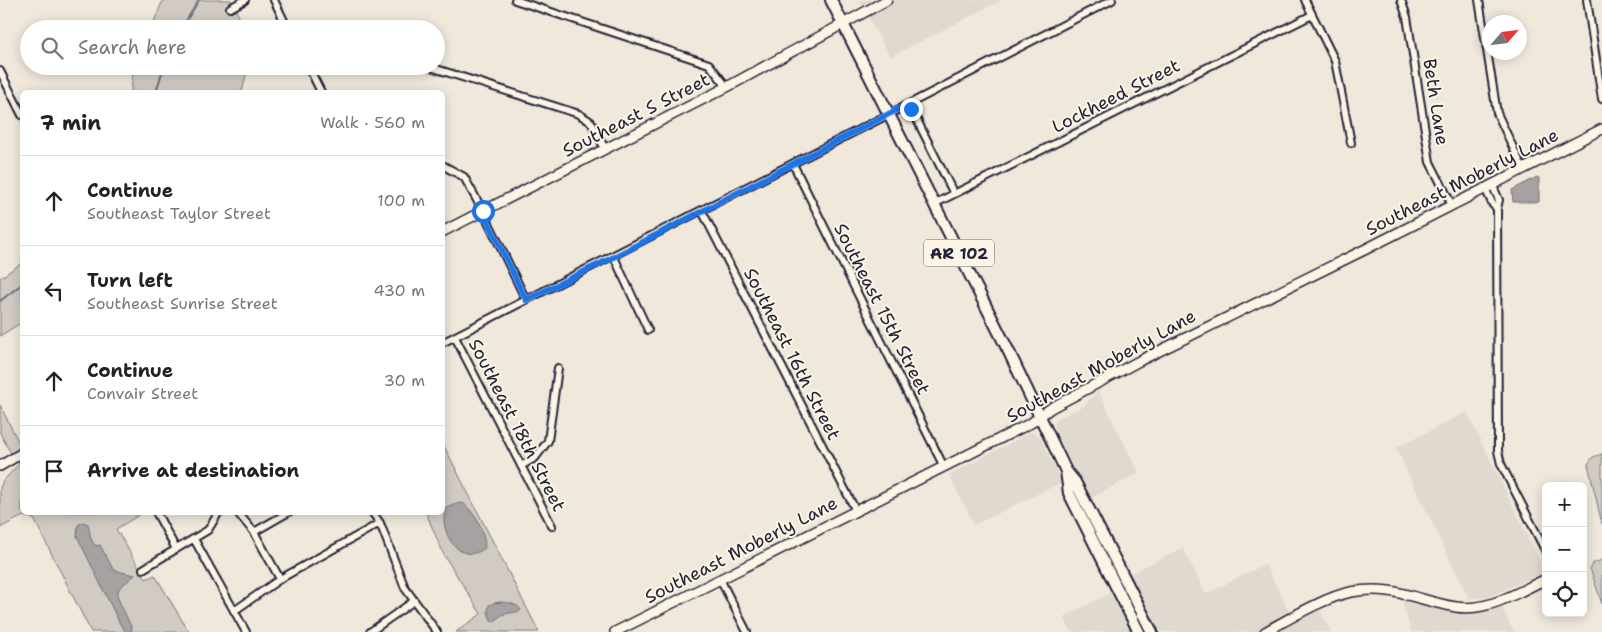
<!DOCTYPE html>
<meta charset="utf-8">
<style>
:root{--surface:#fff;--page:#f2f2f2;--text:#222;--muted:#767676;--line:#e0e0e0}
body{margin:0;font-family:"Shantell Sans",sans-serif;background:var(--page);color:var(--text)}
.controls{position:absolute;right:15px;bottom:15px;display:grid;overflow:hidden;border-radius:8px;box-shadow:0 2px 12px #0003}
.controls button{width:45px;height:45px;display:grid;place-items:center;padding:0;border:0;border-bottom:1px solid var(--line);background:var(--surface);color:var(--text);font:25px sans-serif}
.compass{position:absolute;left:1482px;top:15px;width:45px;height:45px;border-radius:50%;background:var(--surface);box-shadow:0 2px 12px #0003;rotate:62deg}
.stop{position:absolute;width:15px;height:15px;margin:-11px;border:4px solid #1a73e8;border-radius:50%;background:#fff}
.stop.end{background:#1a73e8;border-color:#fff;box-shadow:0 1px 5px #0008}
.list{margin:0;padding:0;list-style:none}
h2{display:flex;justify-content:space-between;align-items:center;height:65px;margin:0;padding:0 20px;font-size:21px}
h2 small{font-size:16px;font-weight:400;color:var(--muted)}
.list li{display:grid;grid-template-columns:32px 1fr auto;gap:15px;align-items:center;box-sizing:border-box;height:90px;padding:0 20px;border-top:1px solid var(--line)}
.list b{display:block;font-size:19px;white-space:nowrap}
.list p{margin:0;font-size:16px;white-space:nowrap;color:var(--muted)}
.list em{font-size:16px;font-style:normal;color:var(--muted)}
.icon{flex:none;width:28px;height:28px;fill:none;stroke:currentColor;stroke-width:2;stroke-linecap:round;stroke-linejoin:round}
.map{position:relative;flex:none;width:1602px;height:632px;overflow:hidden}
.search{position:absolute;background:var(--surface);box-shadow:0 2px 12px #0003;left:20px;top:20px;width:425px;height:55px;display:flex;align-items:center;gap:12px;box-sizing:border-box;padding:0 18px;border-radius:28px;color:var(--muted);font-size:19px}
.panel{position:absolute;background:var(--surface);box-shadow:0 2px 12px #0003;left:20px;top:90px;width:425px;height:425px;border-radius:8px}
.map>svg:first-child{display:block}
</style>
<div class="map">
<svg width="1602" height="632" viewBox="0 0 1602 632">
<rect width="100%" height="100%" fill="#efe8db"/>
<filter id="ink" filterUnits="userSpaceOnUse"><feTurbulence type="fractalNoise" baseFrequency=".02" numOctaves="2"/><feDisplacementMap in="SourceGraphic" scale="10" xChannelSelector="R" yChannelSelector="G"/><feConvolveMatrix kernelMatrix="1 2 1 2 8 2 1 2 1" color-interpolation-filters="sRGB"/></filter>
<g filter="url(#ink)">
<path fill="#e0d9cf" d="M859,0H1002L890,57Z
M1098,391L1139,473L1089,499L1055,431V424L1058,418L1084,406Z
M1467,412L1545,572L1491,596L1469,599L1396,448Z
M1029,433H1033L1040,437L1062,482L974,525L949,475Z
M1183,548L1206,594L1265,564L1290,613L1315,601L1331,632H1155L1127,575Z
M1110,593L1131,632H1071L1064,617Z
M1402,600L1458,613H1477L1502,608L1514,632H1411Z"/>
<path fill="#d1cbc3" stroke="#7a767f" d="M163,0H231L245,29H151Z
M135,66H248L242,92H131L133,72Z
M22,263V322L0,336V278Z
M0,405L22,449V512L142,513L116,529L146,579L155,575L189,632H91L34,519L23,516L0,528V488L3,481L20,463L9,450L0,433Z
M443,444L539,632H456L481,614L444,555L426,513L442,512Z
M1602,454V524L1588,464L1593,457Z
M1602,559V604L1590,568L1592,564L1596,562H1598Z"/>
<path fill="#a6a2a2" stroke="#716f79" d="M1537,177L1539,178V202H1513L1512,190Z
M463,503C476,514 485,531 485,548C464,564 445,542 444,520C444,516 445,512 446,508L455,504Z
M83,522L88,524L91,539L95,546L100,545L113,569L121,572L135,575L119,588L117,596L132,629L131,632H126L120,624L77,536L78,525Z
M501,602C508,603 517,603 521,610C511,616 503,609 495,622L491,620L488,612L489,605L494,603Z"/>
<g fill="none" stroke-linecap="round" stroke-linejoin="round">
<path stroke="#716f79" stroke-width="2" d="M181,29L199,0
M156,92L164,66
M0,301L22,284"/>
<g stroke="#22223b" stroke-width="10">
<path id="street" d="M274,0L288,29
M515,0L709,64L727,87
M1305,0L1335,61L1351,143
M1401,0L1407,17L1430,162L1452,205
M1479,0L1497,113L1523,169
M1587,0L1602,99
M230,8L245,0
M308,66L321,92
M427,66L579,114L591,122L605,149
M0,71L22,115
M310,72L320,66
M909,104L954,194
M793,164L944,467
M442,165L464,177L483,211L526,300
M1492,184L1499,200L1497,208L1498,451L1501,464L1546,552
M1485,188L1493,205L1497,208
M934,204L1312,15
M702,211L856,511
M614,257L648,330
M455,337L552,526
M442,343C667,230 889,114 1112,0
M521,466L535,458L548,441L558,368
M156,512L176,549
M237,512L254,532L280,579
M372,512L380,523L405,588L437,632
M254,532L289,512
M194,539L246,632
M143,569L208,530L219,512
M720,579L747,632
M234,611L280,579L380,523
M370,632L414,601"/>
</g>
<g stroke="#22223b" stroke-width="12">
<path id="secondary" d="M442,232L727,87L887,0
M0,466L22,453
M615,632L1031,423L1051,408L1141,360L1366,249L1602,129
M1265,632C1289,619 1325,597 1351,592C1393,584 1418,601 1456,607C1488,612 1518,592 1546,579"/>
</g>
<g stroke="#22223b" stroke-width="14">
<path id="primary" d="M831,0L1009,352L1066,471L1075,482L1152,632
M1066,471L1069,493L1139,632"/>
</g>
<use href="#street" stroke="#fcf5e5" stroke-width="6"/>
<use href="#secondary" stroke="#fcf5e5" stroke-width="9"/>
<use href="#primary" stroke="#fcf5e5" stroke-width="10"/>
</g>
</g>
<g fill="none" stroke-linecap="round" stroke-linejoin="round" filter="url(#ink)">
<path stroke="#1a73e8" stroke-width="6" d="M483,211L526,300L614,257L908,104L911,109"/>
</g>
<g text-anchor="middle" stroke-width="4" stroke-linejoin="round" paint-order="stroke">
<rect fill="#fcf5e5" stroke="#63616e" stroke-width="1" x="924" y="239.5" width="70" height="27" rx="4"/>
<g font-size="16" font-weight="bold" fill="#22223b">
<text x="959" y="259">AR 102</text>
</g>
<g font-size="18" fill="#22223b" stroke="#fcf5e5">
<text transform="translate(1116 96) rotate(-27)" y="6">Lockheed Street</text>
<text transform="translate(1436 102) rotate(81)" y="6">Beth Lane</text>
<text transform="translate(636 115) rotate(-27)" y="6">Southeast S Street</text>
<text transform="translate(1462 182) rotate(-27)" y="6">Southeast Moberly Lane</text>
<text transform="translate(882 309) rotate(63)" y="6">Southeast 15th Street</text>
<text transform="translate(792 354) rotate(63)" y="6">Southeast 16th Street</text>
<text transform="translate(1101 366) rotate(-29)" y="6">Southeast Moberly Lane</text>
<text transform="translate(517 425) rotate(63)" y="6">Southeast 18th Street</text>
<text transform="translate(741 550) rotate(-27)" y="6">Southeast Moberly Lane</text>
</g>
</g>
</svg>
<div class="controls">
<button>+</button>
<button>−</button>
<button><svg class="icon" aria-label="locate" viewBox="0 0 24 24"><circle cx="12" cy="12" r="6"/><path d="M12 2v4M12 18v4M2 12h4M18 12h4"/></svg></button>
</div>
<svg class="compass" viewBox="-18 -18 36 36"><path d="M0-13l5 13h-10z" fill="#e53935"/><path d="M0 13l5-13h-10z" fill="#767676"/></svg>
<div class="stop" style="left:483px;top:211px"></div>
<div class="stop end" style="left:911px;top:109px"></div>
<div class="search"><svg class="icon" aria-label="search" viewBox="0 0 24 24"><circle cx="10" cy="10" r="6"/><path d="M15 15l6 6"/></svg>Search here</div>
<section class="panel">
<h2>7 min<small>Walk · 560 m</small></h2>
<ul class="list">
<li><svg class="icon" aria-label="ahead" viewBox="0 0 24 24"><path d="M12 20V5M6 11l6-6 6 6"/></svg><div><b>Continue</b><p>Southeast Taylor Street</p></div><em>100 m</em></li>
<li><svg class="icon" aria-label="left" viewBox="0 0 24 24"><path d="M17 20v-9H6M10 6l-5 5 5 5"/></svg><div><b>Turn left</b><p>Southeast Sunrise Street</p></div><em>430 m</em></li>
<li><svg class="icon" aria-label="ahead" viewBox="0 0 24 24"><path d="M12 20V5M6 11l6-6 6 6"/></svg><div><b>Continue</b><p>Convair Street</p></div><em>30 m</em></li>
<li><svg class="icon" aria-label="arrive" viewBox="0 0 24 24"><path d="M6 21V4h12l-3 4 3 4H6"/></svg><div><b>Arrive at destination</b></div></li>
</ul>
</section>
</div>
